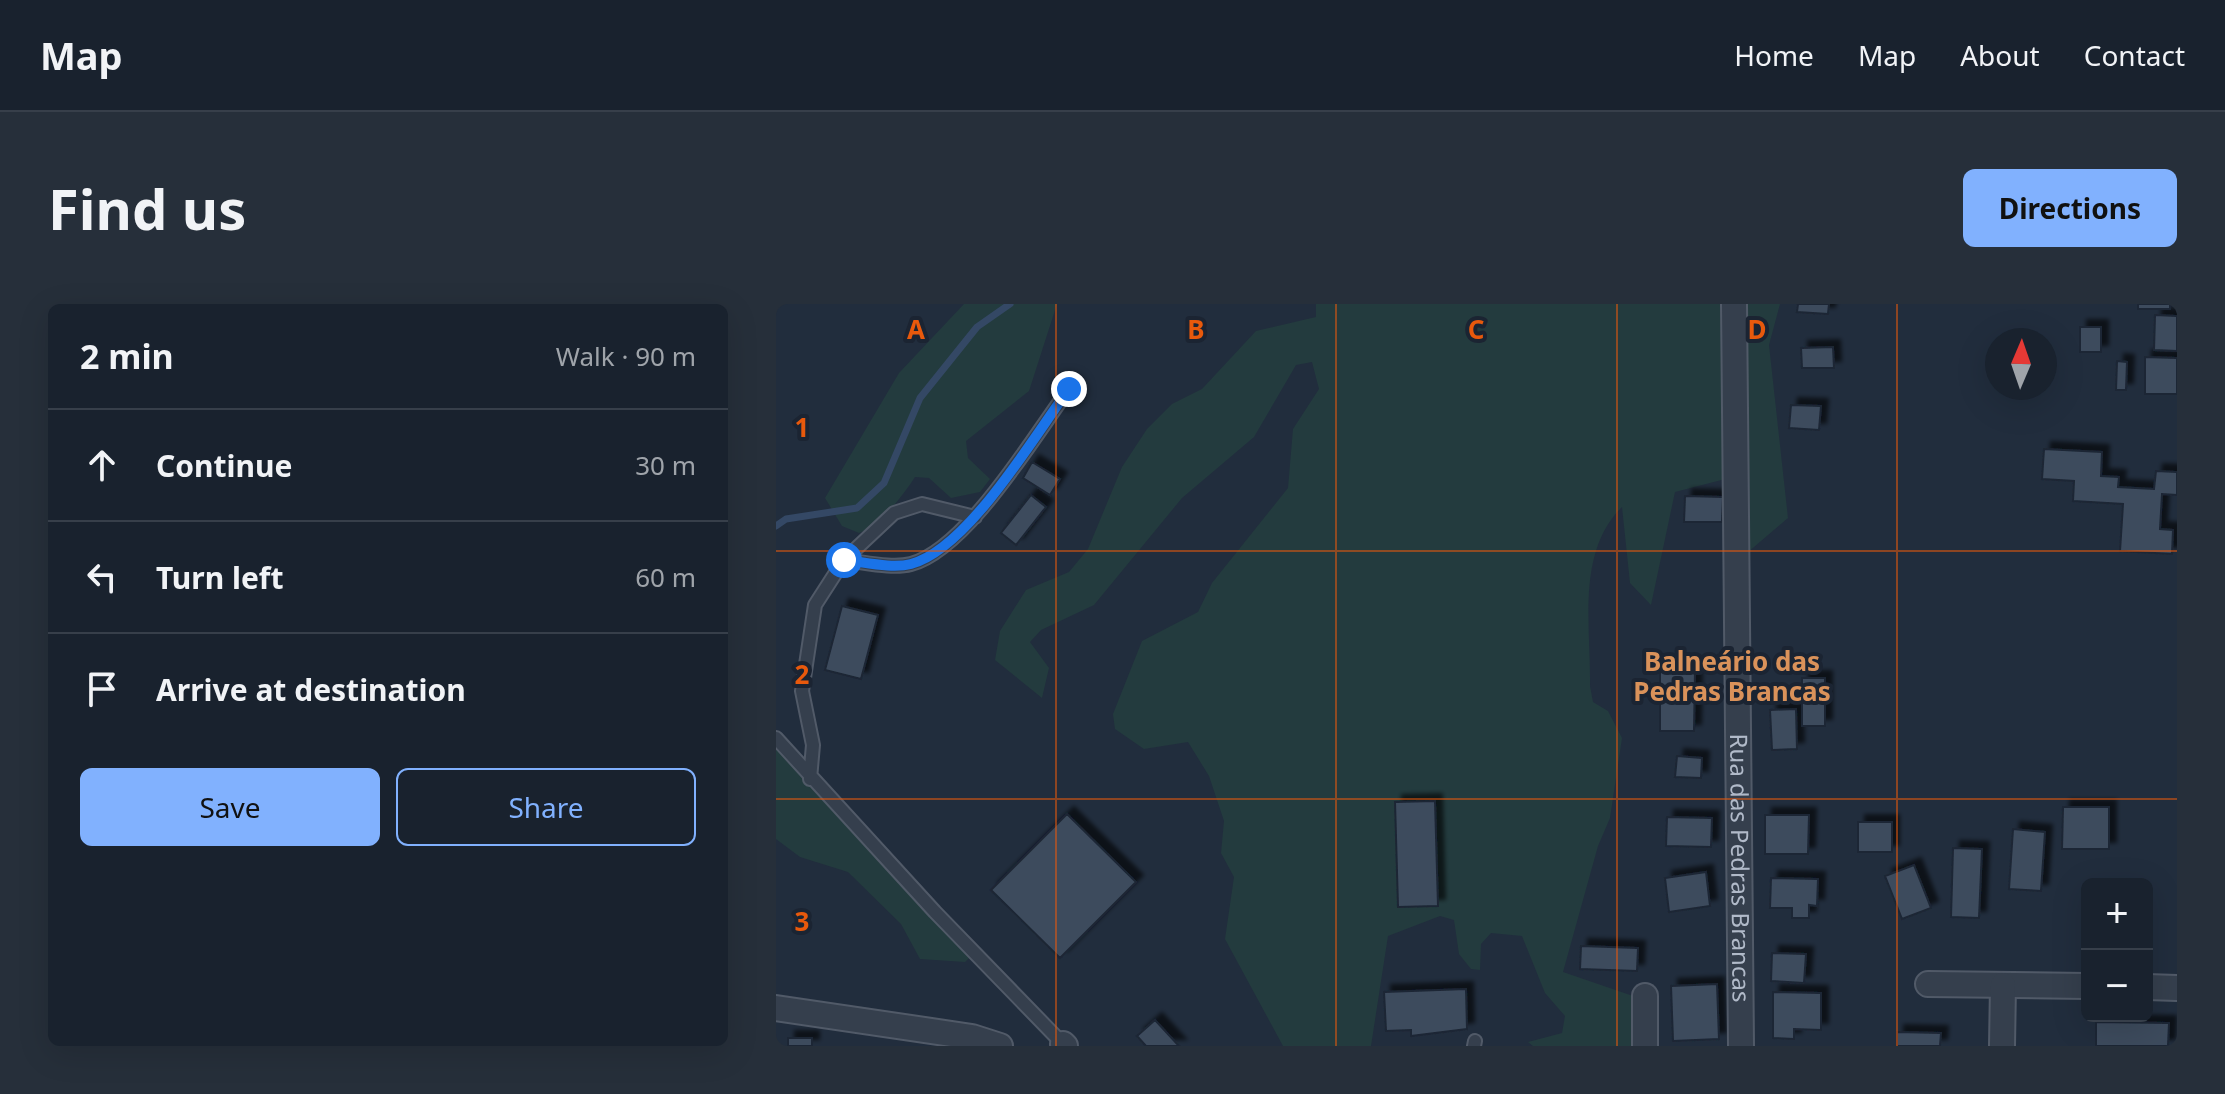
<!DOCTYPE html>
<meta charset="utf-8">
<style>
:root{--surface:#19222e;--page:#262f3a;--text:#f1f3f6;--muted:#9fa4aa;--line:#373f4a;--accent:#81b1fe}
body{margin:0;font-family:"Noto Sans",sans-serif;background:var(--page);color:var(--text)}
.controls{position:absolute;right:24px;bottom:24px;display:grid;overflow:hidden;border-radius:12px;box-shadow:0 8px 32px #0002}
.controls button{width:72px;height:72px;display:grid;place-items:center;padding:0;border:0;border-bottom:2px solid var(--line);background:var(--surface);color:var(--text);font:40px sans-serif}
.compass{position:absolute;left:1209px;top:24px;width:72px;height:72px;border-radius:50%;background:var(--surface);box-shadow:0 8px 32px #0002;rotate:2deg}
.stop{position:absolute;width:24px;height:24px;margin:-18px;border:6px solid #1a73e8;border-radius:50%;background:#fff}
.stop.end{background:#1a73e8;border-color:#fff;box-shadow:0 2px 8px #0008}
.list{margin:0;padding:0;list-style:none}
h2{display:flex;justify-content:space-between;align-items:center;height:104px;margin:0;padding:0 32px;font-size:34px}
h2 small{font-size:26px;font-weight:400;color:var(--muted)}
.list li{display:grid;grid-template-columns:52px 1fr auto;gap:24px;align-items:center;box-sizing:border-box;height:112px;padding:0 32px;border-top:2px solid var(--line)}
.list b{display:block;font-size:30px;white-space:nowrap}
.list em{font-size:26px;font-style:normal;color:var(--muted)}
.actions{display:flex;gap:16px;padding:24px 32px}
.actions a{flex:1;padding:18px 0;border:2px solid var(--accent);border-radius:12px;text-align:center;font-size:28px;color:var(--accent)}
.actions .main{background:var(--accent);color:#111}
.icon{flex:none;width:44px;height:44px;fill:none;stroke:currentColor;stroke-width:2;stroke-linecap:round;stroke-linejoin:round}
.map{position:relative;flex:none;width:1401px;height:742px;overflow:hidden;border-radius:12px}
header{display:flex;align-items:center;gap:48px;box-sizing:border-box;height:112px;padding:0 40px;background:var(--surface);border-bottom:2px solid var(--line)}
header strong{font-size:38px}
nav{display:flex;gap:44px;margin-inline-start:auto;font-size:28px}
.intro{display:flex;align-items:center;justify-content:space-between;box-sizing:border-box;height:192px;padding:0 48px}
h1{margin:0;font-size:56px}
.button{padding:20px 36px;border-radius:12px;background:var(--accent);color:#111;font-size:28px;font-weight:700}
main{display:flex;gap:48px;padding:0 48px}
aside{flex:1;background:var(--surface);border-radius:12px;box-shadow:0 8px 32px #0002}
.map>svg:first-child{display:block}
</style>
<header>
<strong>Map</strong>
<nav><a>Home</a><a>Map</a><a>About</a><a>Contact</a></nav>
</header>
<div class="intro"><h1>Find us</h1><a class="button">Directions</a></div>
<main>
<aside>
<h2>2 min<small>Walk · 90 m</small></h2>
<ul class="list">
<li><svg class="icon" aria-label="ahead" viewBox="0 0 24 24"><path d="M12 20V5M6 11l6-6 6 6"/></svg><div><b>Continue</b></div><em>30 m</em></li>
<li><svg class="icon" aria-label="left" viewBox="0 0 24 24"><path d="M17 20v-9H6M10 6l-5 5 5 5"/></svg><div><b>Turn left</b></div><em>60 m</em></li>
<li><svg class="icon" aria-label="arrive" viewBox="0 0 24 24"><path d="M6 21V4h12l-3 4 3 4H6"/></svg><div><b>Arrive at destination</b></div></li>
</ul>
<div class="actions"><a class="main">Save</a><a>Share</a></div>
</aside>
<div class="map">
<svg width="1401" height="742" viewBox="0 0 1401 742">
<defs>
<filter id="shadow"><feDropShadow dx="7" dy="-7" stdDeviation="2" flood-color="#0009"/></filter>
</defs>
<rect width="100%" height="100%" fill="#212d3d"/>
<path fill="#233b3e" d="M188,0H281L253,87L190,137L192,154L214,175L204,188L175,194L153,174L139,173C127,192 104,221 83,229L66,222L49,194L123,69Z
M540,0H1004L993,41L1012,214L957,261V173L899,188L875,301L854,279L846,203C800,248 815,323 814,382L817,398L832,407L846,434L834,514L822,542L787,668L857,692L861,742H757L752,738L786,729L789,712L769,689L746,632L715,629L705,640L704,666L695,665L683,650L678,616L664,612L612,632L595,742H507L449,635L458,573L445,549L448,517L433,472L412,438L368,445L339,425L337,410L366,337L422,308L436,279L512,184L517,125L543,85L536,58L520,61L478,133L406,194L318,301L265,326L254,338L273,364L266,394L219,356L224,327L250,286L293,268L312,245L346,163L371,125L396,100L426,85L480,27L540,13Z
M0,431L200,647L189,658L144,655L125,620L72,568L24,553L0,535Z"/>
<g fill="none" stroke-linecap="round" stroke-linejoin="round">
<path stroke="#344865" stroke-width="7" d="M0,222L10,215L81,204L108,179L144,94L201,23L234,0"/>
</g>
<path fill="#3d4b5d" stroke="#1d2634" stroke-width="2" filter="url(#shadow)" d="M1022,0H1053L1052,10L1021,8Z
M1362,0H1394V5H1362Z
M1379,11L1401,12V47L1378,46Z
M1304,23H1325V48H1304Z
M1057,43L1058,64H1026L1025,44Z
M1369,53L1401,54V90H1369Z
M1341,57L1351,58L1350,86H1340Z
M1015,101L1045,102L1043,126L1013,124Z
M1268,145L1326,148L1325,172L1343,173L1342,183L1378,185L1380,167L1401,168V191L1386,190L1384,225L1397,226L1396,250L1344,247L1347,200L1297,197L1298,177L1266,175Z
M256,158L284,175L274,191L247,174Z
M255,191L270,203L240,241L225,229Z
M909,192L947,193L946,218H908Z
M66,302L102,311L85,375L49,366Z
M884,367H919L918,427H884Z
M1026,374H1049V422H1026Z
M1020,405L1021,445L996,446L994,406Z
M901,452L926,454L925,474L899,473Z
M659,497L662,602L622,603L619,498Z
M1287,503H1333V545H1286Z
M291,510L360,578L284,654L215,586Z
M989,511H1033L1032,550H989Z
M891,513L936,514L935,543L890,542Z
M1082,518H1116V548H1082Z
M1237,525L1269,528L1265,587L1233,585Z
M1177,544L1206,545L1203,614L1175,613Z
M1138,561L1155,604L1126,615L1109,572Z
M930,568L934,602L893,608L889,574Z
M995,574L1042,575L1041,602L1033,601V614H1016V604H994Z
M805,642L862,644L861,667L804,665Z
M996,649L1030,650L1028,679L995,677Z
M941,680L943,735L897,737L895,682Z
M690,685L691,725L635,732V726L610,727L608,688Z
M997,688L1045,689V726L1018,725V735L997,734Z
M379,716L403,742H370L361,732Z
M1320,718L1393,719L1392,742H1320Z
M1121,728L1165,729L1164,742H1121Z
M12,734H36V742H12Z"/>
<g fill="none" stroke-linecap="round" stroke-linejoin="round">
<g stroke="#515a68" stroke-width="16">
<path id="lane" d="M68,256C88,258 116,265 135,260C191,245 258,132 293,85
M0,434L159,608L287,740
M34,475L37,441L26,387L39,301L68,256L118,209L146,200L199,213
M698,742L699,737"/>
</g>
<g stroke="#515a68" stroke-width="28">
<g id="street">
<path id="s1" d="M958,0L965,742"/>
<path d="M1152,680L1311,682"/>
<path d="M1371,683L1401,684"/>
<path d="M869,692V742"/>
<path d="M0,704L196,733L224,742"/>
<path d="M287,740L289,742"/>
<path d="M1226,742L1227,681"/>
</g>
</g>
<use href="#lane" stroke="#353f4d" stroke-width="12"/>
<use href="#street" stroke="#353f4d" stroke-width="24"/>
</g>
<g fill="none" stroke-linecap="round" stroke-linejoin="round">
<path stroke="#1a73e8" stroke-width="10" d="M68,256C88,258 116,265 135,260C192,245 258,132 293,85"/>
</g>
<path fill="none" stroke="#e8590c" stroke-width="2" stroke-opacity="0.55" d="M280,0V742M560,0V742M841,0V742M1121,0V742M0,247H1401M0,495H1401"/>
<g text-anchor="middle" stroke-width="8" stroke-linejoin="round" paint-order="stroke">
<g font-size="24" fill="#b1bac9" stroke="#1b2432">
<text dy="8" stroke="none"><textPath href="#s1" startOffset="564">Rua das Pedras Brancas</textPath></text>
</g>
<g font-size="26" font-weight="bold" fill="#da925a" stroke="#1b2432">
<text x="956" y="367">Balneário das<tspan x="956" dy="30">Pedras Brancas</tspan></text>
</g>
</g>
<g font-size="26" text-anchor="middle" font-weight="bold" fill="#e8590c" stroke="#1b2432" stroke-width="8" stroke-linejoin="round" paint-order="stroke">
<text x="140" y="35">A</text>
<text x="420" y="35">B</text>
<text x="700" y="35">C</text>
<text x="981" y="35">D</text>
<text x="26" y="133">1</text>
<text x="26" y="380">2</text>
<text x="26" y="627">3</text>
</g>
</svg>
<div class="controls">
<button>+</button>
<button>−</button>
</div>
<svg class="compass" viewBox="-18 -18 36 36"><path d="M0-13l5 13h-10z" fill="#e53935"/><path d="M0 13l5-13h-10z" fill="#9fa4aa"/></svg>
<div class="stop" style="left:68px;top:256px"></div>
<div class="stop end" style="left:293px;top:85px"></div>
</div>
</main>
